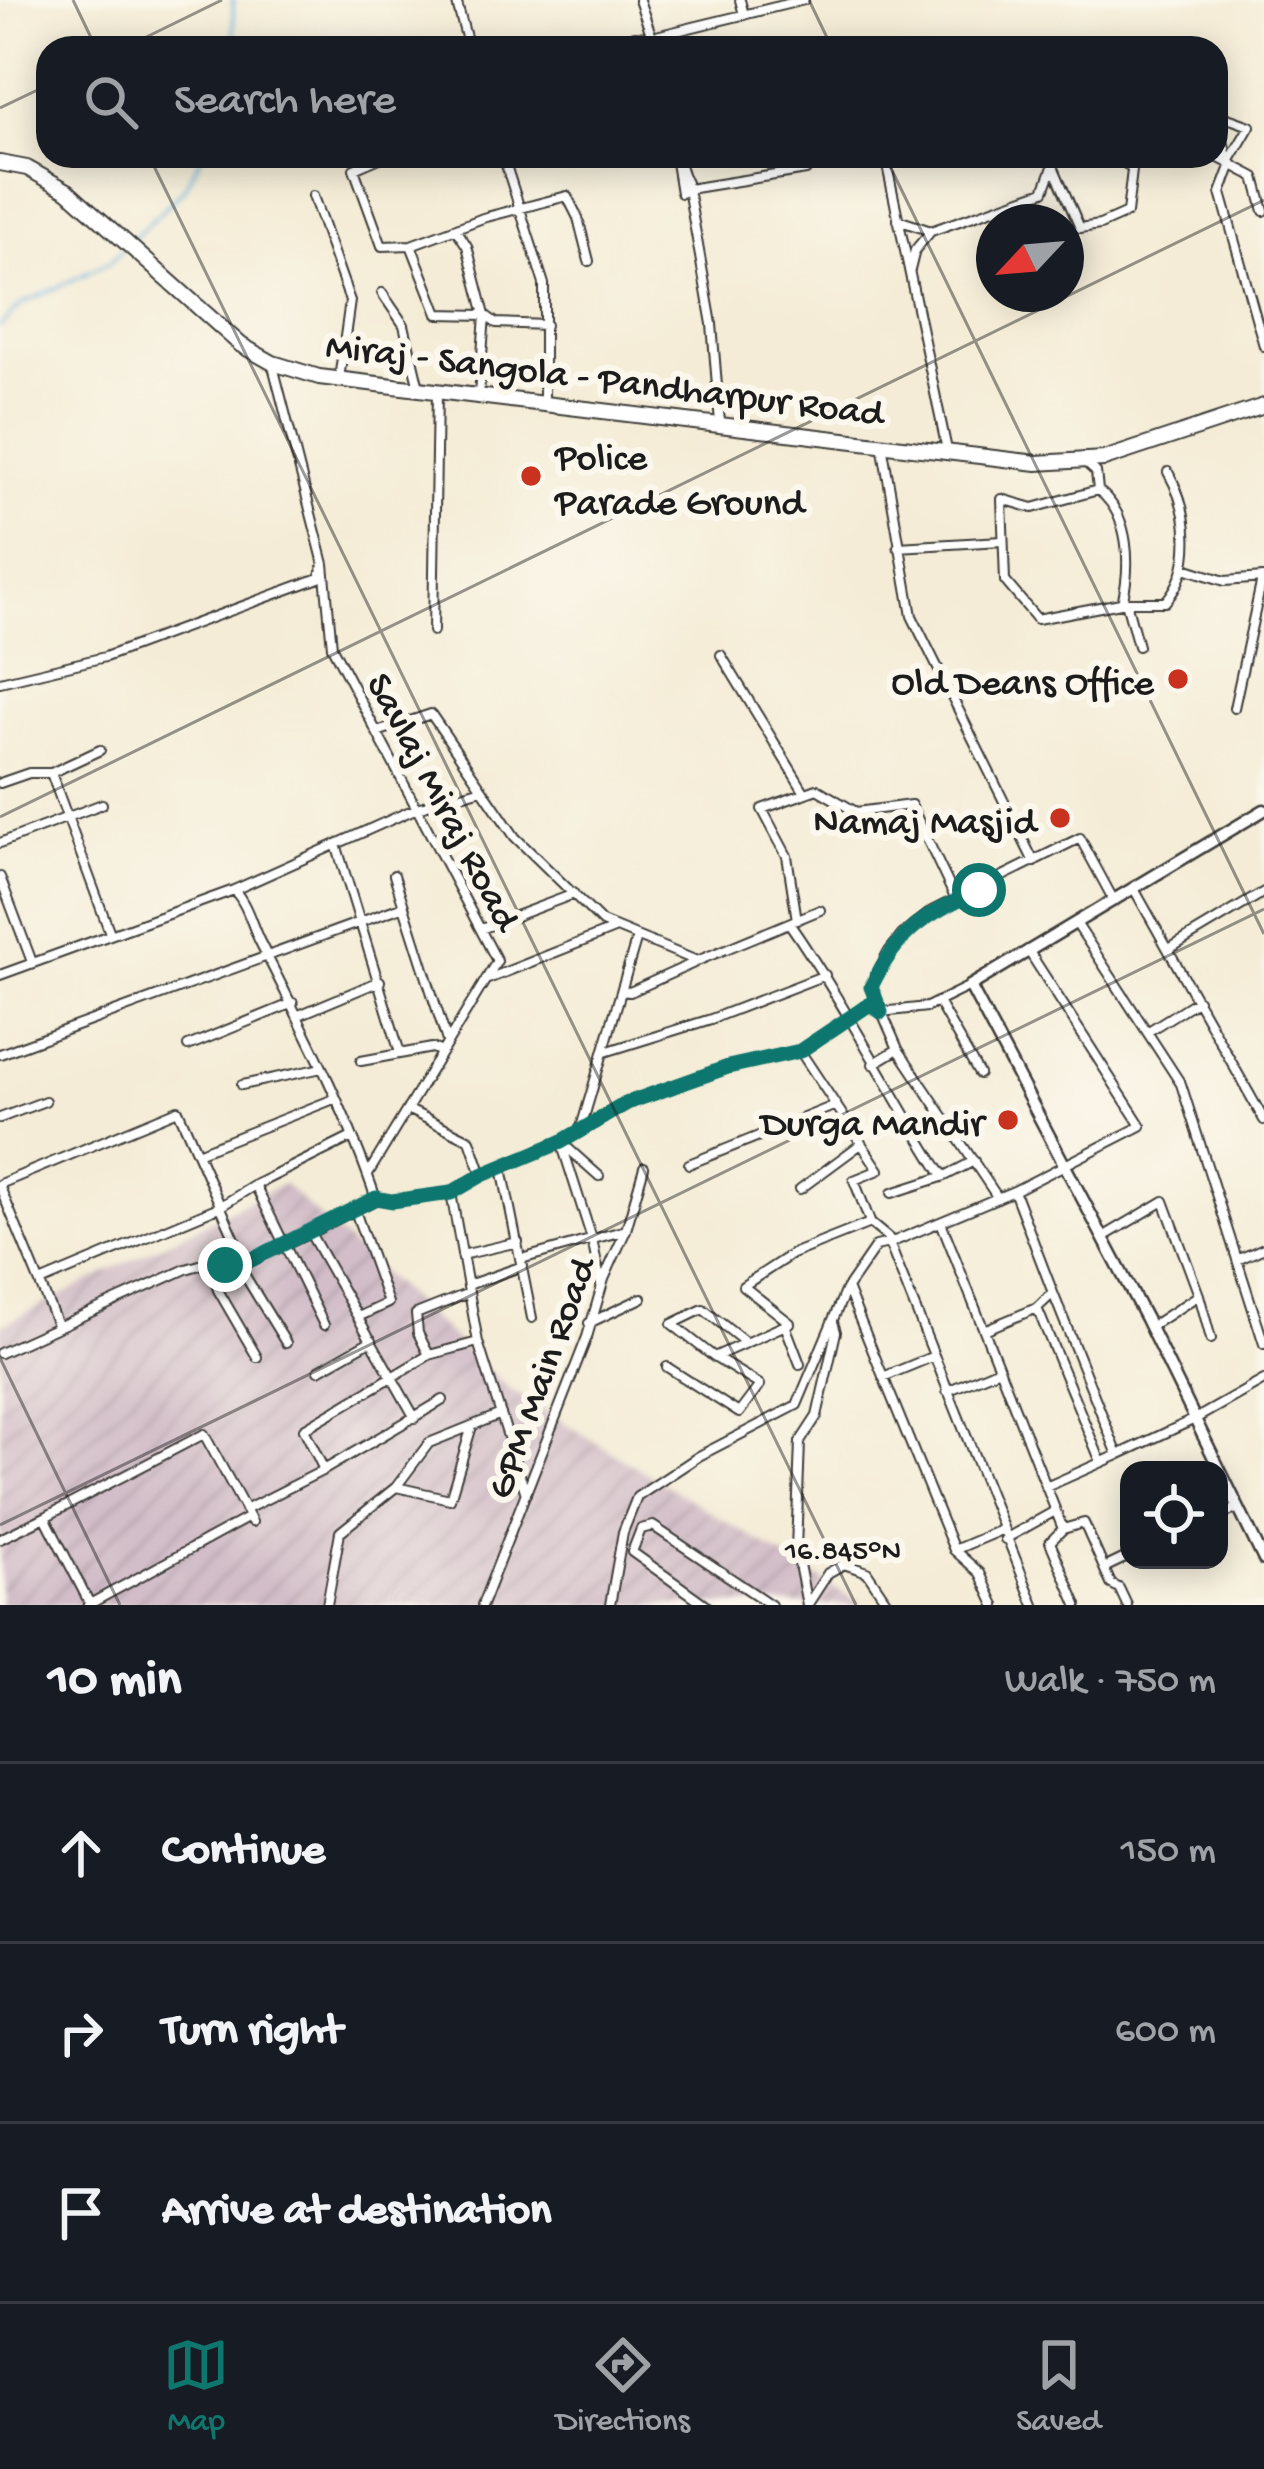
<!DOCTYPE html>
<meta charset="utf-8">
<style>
:root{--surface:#171b24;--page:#20242c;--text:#f1f3f6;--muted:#9ea1a6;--line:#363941;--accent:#0f766e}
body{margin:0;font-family:"Gochi Hand",sans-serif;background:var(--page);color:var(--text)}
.controls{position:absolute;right:36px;bottom:36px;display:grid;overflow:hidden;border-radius:24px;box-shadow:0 6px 30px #0003}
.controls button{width:108px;height:108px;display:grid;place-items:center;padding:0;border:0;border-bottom:3px solid var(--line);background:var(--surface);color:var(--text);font:60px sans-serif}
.compass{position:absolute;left:976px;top:204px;width:108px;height:108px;border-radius:50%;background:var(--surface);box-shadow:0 6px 30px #0003;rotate:244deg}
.stop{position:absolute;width:36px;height:36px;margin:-27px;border:9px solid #0f766e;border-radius:50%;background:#fff}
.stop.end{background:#0f766e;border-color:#fff;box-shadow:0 3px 12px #0008}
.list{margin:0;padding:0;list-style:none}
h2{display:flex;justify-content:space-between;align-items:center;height:156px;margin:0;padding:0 48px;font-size:51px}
h2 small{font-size:39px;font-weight:400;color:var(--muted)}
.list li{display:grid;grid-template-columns:78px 1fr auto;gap:36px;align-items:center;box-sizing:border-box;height:180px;padding:0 48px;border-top:3px solid var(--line)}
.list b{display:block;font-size:45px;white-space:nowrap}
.list em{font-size:39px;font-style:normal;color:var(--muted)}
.icon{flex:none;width:66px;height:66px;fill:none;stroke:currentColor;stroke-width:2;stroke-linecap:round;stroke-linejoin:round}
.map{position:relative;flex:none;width:1264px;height:1605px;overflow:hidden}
.search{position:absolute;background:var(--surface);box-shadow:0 6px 30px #0003;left:36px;right:36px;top:36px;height:132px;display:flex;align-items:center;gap:30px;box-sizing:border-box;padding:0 42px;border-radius:36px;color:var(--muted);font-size:45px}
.sheet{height:696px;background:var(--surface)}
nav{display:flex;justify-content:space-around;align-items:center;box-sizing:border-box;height:168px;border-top:3px solid var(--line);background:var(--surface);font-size:33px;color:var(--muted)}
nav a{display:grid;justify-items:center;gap:6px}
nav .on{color:var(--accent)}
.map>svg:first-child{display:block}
</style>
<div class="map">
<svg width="1264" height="1605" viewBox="0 0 1264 1605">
<defs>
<pattern id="industrial-furrows" width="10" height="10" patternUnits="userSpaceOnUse" patternTransform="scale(3)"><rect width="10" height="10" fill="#d2bdc8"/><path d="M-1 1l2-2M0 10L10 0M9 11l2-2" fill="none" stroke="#b4a2ab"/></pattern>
</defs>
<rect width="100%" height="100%" fill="#fbf7ec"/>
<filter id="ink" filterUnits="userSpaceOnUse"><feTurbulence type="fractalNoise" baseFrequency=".00833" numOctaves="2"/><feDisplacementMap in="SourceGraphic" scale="24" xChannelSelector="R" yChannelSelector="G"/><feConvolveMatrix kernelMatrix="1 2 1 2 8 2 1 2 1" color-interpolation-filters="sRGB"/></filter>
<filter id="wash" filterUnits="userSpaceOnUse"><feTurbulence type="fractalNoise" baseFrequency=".004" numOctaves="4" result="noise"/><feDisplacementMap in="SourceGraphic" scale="48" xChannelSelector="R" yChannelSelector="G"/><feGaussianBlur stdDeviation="2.7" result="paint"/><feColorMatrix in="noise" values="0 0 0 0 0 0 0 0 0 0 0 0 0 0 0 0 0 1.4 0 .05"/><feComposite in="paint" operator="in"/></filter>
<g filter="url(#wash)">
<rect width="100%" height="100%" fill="#f4ecd6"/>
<path fill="url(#industrial-furrows)" d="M283,1184L509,1389L863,1605H0V1326Z"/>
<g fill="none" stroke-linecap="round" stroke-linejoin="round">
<path stroke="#68b4e1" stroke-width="3" d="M233,0L234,48
M131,241L183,190L202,156
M0,326L22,304L110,262L124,248"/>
</g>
</g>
<g filter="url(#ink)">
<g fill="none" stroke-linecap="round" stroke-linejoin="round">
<g stroke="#3c3b38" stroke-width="12">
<path id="minor" d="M456,0L469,48
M740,0L744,15
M585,48L634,36L652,37L639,0
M654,48L652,37L804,0
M1216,111L1228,161
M1216,114L1250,126L1229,162
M384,156L354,169L382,246L411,245
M503,156L544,284V403
M675,156L681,193L688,189L677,156
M885,156L947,450
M1215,156L1255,177L1264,211
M1232,164L1221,193L1264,346
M1127,165L1138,156
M1053,166L1080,228L1100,225L1127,213L1132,170L1120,156
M313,196L350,301L339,379
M898,220L931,231L915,250L910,270
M456,229L467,246L485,315L496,323L545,325
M931,231L1044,191L1057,156
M382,293L404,325L419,388
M479,395L485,315L438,314L411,245L483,218L567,196L578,218L589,261
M720,423L712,324L688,189L806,170L814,156
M882,444L912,616L1034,862
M1086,463L1096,472L1098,490C1131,515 1131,567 1122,603
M1098,490L1033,508L1002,499L1005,581L1037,619L1126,602H1165C1197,567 1189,509 1168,472
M898,547L1002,541
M324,564L332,647L497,961L368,1174
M1184,568L1225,581L1263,578
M1126,602L1138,646
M433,631L437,393
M721,655L805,793
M0,682L105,657L319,578L324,564L273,366
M1234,708L1262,579
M377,732L431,714L515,837L602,922L697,961L820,910
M51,773L110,933
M0,783L29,773H51L100,750
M0,843L102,804
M336,844L400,1053
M394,875L447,1041
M0,877L32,962
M1133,887L1264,1120
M234,890L417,808L482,789
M797,920L787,856L762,809L817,789L856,812L911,805L956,900
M789,923C844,1002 887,1088 939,1170L945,1176L974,1161
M1076,923L1181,1084L1264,1344
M481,929L574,894
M1169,949L1264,892
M0,975L234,890C247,904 251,923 259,940C301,1024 346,1109 376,1199L392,1201L451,1193L482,1175L561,1142L627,1103L728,1067L800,1051
M488,979L614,929
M622,991L630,992L696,962
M938,1002L979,1074
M299,1015L380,981
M1147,1032L1198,1000
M188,1046L293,1003
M898,1049L871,987L887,954L902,935L932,911L1080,838L1113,899
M605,1052L711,1019L825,975
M0,1054L404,906
M361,1061L432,1048L442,1052
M873,1064L898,1049L998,1198
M242,1085L322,1068
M409,1110L470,1140L482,1175
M0,1118L45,1101
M580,1131L637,937
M561,1142L592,1239L601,1285
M562,1143L599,1176
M689,1164L836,1105
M502,1168L532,1318
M0,1184L178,1110L197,1153
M0,1187L58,1327
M800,1189L861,1144
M1014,1191L1053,1293
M451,1193L478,1342L526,1494
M892,1193L945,1176
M376,1199L310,1233L415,1418
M355,1211L388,1303L358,1317
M870,1222L854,1180L879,1170L800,1051L870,1004L881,1012L927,1007L970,986
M941,1222L1063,1529
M1103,1237L1164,1201L1199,1295L1150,1327
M890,1243L1014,1191L1141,1126L1028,950
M462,1255L518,1242
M521,1259L626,1230
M1237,1260L1264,1248
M210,1262L218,1290L257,1357
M40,1282L221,1206L255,1185
M468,1285L523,1266
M1199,1295L1211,1339
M1037,1308L1053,1293L1118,1455L1046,1487
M589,1323L642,1298
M324,1325L255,1185L350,1138
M785,1325L800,1364
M984,1330L1037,1308L1101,1462
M286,1343L239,1266L238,1246L197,1153L334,1099
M0,1353L186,1269L210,1262L239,1266L310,1233
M429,1355L418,1333L416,1314L469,1293
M714,1357L672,1324L703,1309L746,1343
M667,1367L739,1413L760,1385L714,1357L790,1323L743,1286L792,1254L870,1223L893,1242
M319,1370L372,1340
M883,1377L934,1356
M947,1391L999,1369
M443,1400L324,1470L304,1429L429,1355L478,1342
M1118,1455L1195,1419L1264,1380
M396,1487L429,1443L501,1414
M245,1510L324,1470
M1219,1516L1238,1508
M45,1517L204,1434L252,1522
M1001,1530L954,1550L847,1288L876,1246L889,1243L1034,1605
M0,1539L45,1517L90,1604
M1005,1539L1055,1511
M954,1550L980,1573L995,1605
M1104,1568L1129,1556
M808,1604L828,1573L844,1564L867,1572L889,1605
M88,1605L249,1517
M327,1605L340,1532L396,1487L450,1499L472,1426
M482,1605L587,1337L604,1279L626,1230L644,1167
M610,1605L623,1532L637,1497L699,1456L797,1405L846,1289
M706,1605L632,1552L641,1529L653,1526L771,1605
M807,1605L796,1549L800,1442L817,1416L836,1332L833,1322
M1077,1605L1050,1542L1063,1529L1084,1523L1111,1584L1119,1588L1127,1605"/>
</g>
<g stroke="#3c3b38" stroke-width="15">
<path id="tertiary" d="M1264,810L970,986L1146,1319L1264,1560"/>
</g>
<g stroke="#3c3b38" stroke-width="18">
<path id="trunk" d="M0,163L27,168L68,191L241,345L273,363L319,377L1037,463L1104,459L1264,406"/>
</g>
<use href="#minor" stroke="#fff" stroke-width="8"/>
<use href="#tertiary" stroke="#fff" stroke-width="10"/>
<use href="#trunk" stroke="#fff" stroke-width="14"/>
</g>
</g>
<g fill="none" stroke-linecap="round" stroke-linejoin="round" filter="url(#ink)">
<path stroke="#0f766e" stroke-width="15" d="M225,1265L239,1266L376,1198L392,1201L451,1193L482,1175L561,1142L627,1103L728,1067L800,1051L870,1004L881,1012L871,987C898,931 924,915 979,890"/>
</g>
<path fill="none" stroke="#1c1c1c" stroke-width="3" stroke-opacity="0.45" d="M73,0L96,48M809,0L832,48M124,48L222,0M0,108L48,85M149,156L856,1605M885,156L1264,934M0,817L1264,200M0,1358L120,1605M0,1525L1264,909"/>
<g fill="#c8321e" stroke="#fbf7ec" stroke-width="4.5">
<circle cx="531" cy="476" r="12"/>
<circle cx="1178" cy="679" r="12"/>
<circle cx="1060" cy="818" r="12"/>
<circle cx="1008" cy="1120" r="12"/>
</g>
<g text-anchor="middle" stroke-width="12" stroke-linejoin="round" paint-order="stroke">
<g font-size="39" fill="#1c1c1c" stroke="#fbf7ec">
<text transform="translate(605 376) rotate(7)" y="14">Miraj - Sangola - Pandharpur Road</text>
<text transform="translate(446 800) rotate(62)" y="14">Savlaj Miraj Road</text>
<text transform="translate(538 1377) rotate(-70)" y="14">GPM Main Road</text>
</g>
<g font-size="39" fill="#1c1c1c" stroke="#fbf7ec" text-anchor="end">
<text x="555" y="468" text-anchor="start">Police<tspan x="555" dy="45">Parade Ground</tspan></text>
<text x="1154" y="693">Old Deans Office</text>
<text x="1036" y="832">Namaj Masjid</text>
<text x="984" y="1134">Durga Mandir</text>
</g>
</g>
<g font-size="30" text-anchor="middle" fill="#1c1c1c" stroke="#fbf7ec" stroke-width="12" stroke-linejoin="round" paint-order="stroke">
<text x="843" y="1559">16.845°N</text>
</g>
</svg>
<div class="controls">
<button><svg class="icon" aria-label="locate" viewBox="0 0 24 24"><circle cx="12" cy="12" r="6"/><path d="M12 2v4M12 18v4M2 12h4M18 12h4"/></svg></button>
</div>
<svg class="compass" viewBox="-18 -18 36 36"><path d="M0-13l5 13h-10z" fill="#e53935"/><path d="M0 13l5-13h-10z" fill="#9ea1a6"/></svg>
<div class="stop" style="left:979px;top:890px"></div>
<div class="stop end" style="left:225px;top:1265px"></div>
<div class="search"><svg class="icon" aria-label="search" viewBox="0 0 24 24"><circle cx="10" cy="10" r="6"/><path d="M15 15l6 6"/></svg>Search here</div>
</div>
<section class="sheet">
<h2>10 min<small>Walk · 750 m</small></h2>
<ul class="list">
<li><svg class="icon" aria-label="ahead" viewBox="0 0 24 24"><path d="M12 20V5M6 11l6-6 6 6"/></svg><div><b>Continue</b></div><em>150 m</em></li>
<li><svg class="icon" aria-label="right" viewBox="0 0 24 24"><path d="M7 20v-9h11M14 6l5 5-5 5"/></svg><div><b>Turn right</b></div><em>600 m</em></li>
<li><svg class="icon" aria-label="arrive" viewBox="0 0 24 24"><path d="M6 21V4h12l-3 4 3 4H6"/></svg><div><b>Arrive at destination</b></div></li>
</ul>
</section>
<nav>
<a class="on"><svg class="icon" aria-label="map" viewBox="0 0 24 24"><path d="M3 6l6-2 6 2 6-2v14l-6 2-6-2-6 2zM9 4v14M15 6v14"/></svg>Map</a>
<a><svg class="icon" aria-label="directions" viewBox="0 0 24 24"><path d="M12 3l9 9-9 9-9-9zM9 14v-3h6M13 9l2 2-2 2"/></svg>Directions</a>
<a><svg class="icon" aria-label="saved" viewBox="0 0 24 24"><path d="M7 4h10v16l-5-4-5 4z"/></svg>Saved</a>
</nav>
